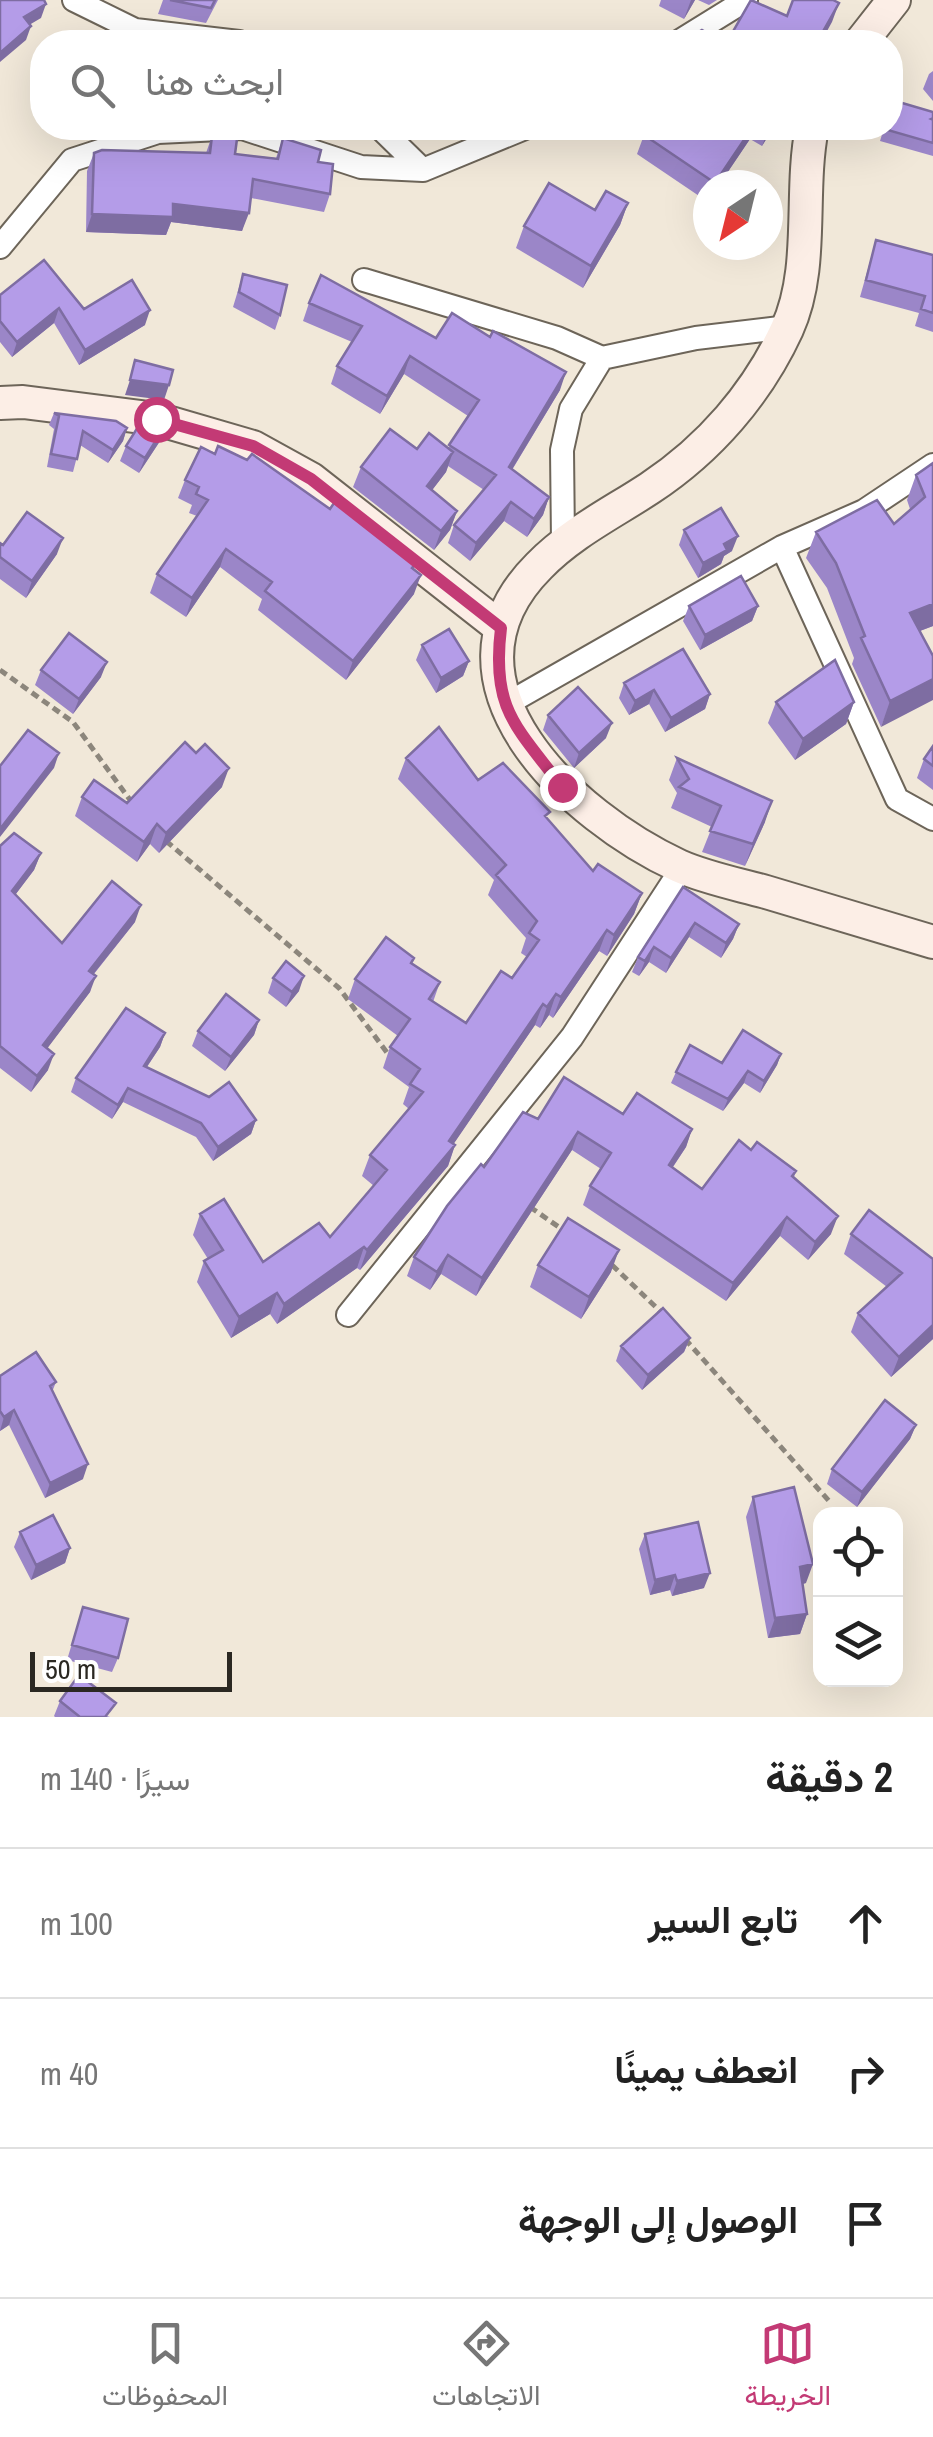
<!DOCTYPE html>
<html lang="ar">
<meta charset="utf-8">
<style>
:root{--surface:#fff;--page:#f6f6f6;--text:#222;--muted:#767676;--line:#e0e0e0;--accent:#c33a75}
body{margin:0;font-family:"Archivo Narrow",Vazirmatn,sans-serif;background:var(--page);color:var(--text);direction:rtl}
.controls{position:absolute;right:30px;bottom:30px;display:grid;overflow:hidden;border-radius:20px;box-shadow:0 10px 40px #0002}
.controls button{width:90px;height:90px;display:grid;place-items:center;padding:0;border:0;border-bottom:2px solid var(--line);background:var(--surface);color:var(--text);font:50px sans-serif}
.compass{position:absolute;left:693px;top:170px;width:90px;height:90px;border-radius:50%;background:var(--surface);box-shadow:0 10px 40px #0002;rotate:215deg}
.scale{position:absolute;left:30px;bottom:25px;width:202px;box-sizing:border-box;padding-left:10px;border:5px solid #2b2822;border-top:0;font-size:28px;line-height:35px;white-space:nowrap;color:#2b2822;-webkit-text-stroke:8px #fff;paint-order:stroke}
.stop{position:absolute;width:30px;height:30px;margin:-22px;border:8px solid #c33a75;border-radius:50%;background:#fff}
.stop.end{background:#c33a75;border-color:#fff;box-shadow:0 2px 10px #0008}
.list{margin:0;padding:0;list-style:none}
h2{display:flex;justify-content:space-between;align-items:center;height:130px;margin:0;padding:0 40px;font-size:42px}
h2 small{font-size:32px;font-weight:400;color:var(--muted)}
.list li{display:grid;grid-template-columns:65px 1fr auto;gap:30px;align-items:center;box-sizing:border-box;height:150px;padding:0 40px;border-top:2px solid var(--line)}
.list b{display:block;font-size:38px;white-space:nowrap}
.list em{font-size:32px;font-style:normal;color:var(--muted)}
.icon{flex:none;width:55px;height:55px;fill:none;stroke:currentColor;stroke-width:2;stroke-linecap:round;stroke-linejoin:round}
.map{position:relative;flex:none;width:933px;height:1717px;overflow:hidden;direction:ltr}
.search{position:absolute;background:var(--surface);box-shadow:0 10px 40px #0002;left:30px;right:30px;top:30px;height:110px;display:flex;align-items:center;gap:25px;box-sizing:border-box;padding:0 35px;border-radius:40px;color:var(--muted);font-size:38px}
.sheet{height:580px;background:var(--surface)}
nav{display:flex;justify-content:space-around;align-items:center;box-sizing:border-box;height:140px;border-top:2px solid var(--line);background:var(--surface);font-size:28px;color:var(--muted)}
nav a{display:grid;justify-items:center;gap:5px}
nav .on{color:var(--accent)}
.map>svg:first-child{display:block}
</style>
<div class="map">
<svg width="933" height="1717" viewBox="0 0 933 1717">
<rect width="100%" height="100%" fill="#f1e8d9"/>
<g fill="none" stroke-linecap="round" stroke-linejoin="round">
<g stroke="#6d6559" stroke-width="26">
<path id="street" d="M74,0L135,30L239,42
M678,42L746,0
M380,128L423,170
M0,247L72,160L158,132L242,128L361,167L423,170L525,128
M364,280L557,338L602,358L696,338L788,327
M563,542L562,450L571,409L602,358
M782,547L897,799L933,819
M505,705L782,547L864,511L933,465
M348,1315L572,1037L682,868"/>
</g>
<g stroke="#6d6559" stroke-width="36">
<path id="secondary" d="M861,42L894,0
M812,128C799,193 815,268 787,329C757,394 709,449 650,488C612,513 571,533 539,566C423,682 574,818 679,866C706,878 737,884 766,892C821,909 877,925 933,942
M0,403L23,402L157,419L253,447L311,479L501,628"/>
</g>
<path stroke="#8c867c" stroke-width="5" stroke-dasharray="8 5" stroke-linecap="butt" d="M0,670L73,722L133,804
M166,841L339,988L391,1058
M530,1207L566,1232
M612,1265L661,1312
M685,1339L829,1501"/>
<use href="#street" stroke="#fff" stroke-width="22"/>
<use href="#secondary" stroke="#fceee6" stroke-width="32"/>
</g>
<path fill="#9b86c8" d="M163,0H218L206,23L158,14Z
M661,0H695L684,19L659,6Z
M698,0H717L709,5Z
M933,71V101L923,89L929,74Z
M933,112V156L880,141L884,128H890Z
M649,128H773L762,146L750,139L719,185H708V202L637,154L644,135Z
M212,136L235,154L276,158L283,138L318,162L330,194L324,212L251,198L242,231L171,222L166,235L86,232L87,171L94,153H206Z
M628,203L620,225L583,288L516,248L524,226Z
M876,240L933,255V332L915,326L919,313L860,297Z
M243,274L280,315L275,330L233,307Z
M0,295L84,309L145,325L79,365L54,323L12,357L0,342Z
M309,303L436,338L560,390L512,470L549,497L543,515L527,537L504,521L470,561L448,543L454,525L484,490L448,466L446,472L432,490L457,511L450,530L434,550L353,487L361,467L417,449H448L468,416L404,374L380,414L331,384L337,366L352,342L303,321Z
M54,413L127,428L123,441L108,463L80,445L73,472L47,467L54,429L49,425Z
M160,441L139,473L120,461L126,446Z
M933,463V626L920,631L881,727L852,664L854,658L827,588L806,558L816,532L894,524L910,509L907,500L916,475Z
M185,480L330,509L416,563L413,570L414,594L346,680L258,610L262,599L220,567L186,617L150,593L157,574L197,516L189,513L192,505L178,498Z
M684,530L732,551L724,556L721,564L698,578L679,545Z
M0,543L3,545L57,554L26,598L0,579Z
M689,606H758L752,621L700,650L683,621Z
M422,645L469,661L463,676L436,693L416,660Z
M41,670L101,677L73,714L35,685Z
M624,683L710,694L705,709L665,732L649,704L629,715L619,698Z
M776,702H854L846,724L795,760L768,723Z
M548,715L606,738L574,768L543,730Z
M933,746V790L917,778L924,759Z
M406,758L478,780L547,819L593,871L642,893L634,914L607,956L599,951L553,1018L549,1015L540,1028L535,1025L453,1144L455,1145L448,1166L360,1270L357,1268L277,1324L270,1314L231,1338L197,1282L204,1261L208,1259L193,1235L200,1214L263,1262L330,1237L374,1186L362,1176L370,1155L409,1109L403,1104L409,1087L383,1068L390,1047L398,1036L348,999L355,979L414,958L412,964L440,982L433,1002L466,1023L512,978L527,957L521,953L526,938L488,895L494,880L398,779Z
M677,758L765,822L745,866L702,852L712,827L671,808L677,793L669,780Z
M222,787L159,853L150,844L137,862L75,816L82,797L127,803Z
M0,846L41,853L34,870L15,895L62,943L135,922L94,974L90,992L47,1048L48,1070L31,1092L0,1068Z
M683,887L739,924L733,939L721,958L689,937L666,973L649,962L639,976L632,972L638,957Z
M273,978L299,991L286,1007L268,993Z
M259,1020L254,1035L225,1071L192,1046L198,1031Z
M165,1033L160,1047L147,1067L256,1120L251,1134L213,1161L196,1137L123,1102L112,1119L71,1092L76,1078Z
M781,1054L777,1065L760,1093L744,1083L723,1111L671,1083L676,1072L722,1063Z
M623,1114L692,1129L686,1147L673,1167L702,1189L751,1150L796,1171L794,1177L831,1234L808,1260L780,1236L726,1301L583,1205L590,1186L601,1169L572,1150L476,1296L441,1274L430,1290L407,1276L414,1257L484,1167L538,1119Z
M851,1234L933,1259V1339L891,1377L851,1332L858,1313L887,1287L844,1254Z
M538,1265L611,1272L581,1319L530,1287Z
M690,1338L684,1352L642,1390L616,1361L621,1346Z
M0,1376L56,1382L52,1392L83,1479L45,1498L9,1425L0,1431Z
M916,1425L910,1439L857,1507L827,1484L832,1469Z
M753,1497L806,1583L803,1584L807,1614L800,1634L768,1638L746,1517Z
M20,1532L70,1548L65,1563L31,1580L14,1547Z
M645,1534L704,1588L672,1596L670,1590L650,1595L639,1549Z
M83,1607L118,1658L112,1672L67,1660Z
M60,1701L110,1717H55L54,1716Z"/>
<path fill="#7e6da2" d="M691,0H695L684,19Z
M839,3L832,22L821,42H817Z
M46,4L41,18L19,31L24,17Z
M31,26L26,40L0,62V53Z
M752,128H754L750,139L719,185H714Z
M769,128H773L762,146Z
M628,203L620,225L583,288L591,266Z
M173,204L249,213L242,231L171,222L166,235L86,232L92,214Z
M59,308L54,323L12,357L17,342Z
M150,310L145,325L79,365L85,350Z
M410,356L404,374L380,414L387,396Z
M566,372L560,390L502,486L509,467Z
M130,380L169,385L164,400L125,395Z
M165,426L160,441L139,473L145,458Z
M127,428L123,441L108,463L113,450Z
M453,452L446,472L420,506L427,486Z
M549,497L543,515L527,537L534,519Z
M511,502L504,521L470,561L476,543Z
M457,511L450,530L434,550L441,531Z
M738,536L732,551L724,556L721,564L698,578L703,563L724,544Z
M63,538L57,554L26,598L32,581Z
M226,549L220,567L186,617L192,598Z
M421,575L414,594L346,680L353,661Z
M933,604V626L901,638L910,613Z
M758,606L752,621L700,650L705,635Z
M469,661L463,676L436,693L441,678Z
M107,662L101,677L73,714L79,699Z
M933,679V700L881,727L890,701Z
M654,690L649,704L629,715L635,701Z
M710,694L705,709L665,732L671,718Z
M854,702L846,724L795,760L803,739Z
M612,723L606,738L574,768L579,753Z
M59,753L54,768L0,837V829Z
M229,768L222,787L159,853L166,833Z
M772,801L765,822L745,866L753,844Z
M157,824L150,844L137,862L144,842Z
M41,853L34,870L6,907L12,891Z
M642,893L634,914L607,956L614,935Z
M141,905L135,922L83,987L89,971Z
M695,923L689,937L666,973L671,958Z
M739,924L733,939L721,958L726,943Z
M607,930L599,951L553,1018L561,997Z
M654,947L649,962L639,976L645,961Z
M96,976L90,992L37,1062L43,1045Z
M304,976L299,991L286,1007L292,992Z
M556,994L549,1015L540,1028L547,1007Z
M543,1004L535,1025L442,1161L455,1145L448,1166L360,1270L367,1250L449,1141Z
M259,1020L254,1035L225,1071L231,1057Z
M165,1033L160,1047L138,1080L144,1066Z
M54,1054L48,1070L31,1092L37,1076Z
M781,1054L777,1065L760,1093L764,1081Z
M748,1071L744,1083L723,1111L728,1099Z
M128,1088L123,1102L112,1119L118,1105Z
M256,1120L251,1134L213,1161L218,1147Z
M692,1129L686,1147L662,1183L669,1165Z
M578,1132L572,1150L476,1296L482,1278Z
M838,1216L831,1234L808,1260L815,1242Z
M787,1217L780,1236L726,1301L733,1283Z
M364,1247L357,1268L277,1324L284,1304Z
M619,1250L611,1272L581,1319L589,1297Z
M448,1255L441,1274L430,1290L437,1272Z
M277,1293L270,1314L231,1338L239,1317Z
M933,1325V1339L891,1377L899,1357Z
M690,1338L684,1352L642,1390L648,1375Z
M14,1410L9,1425L0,1431L4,1417Z
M916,1425L910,1439L857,1507L862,1492Z
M88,1464L83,1479L45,1498L50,1483Z
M70,1548L65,1563L31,1580L36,1565Z
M813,1564L806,1583L793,1586L800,1567Z
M710,1573L704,1588L672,1596L677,1581Z
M675,1575L670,1590L650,1595L655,1580Z
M807,1614L800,1634L768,1638L775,1618Z"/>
<path fill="#b49ce8" stroke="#7e6da2" stroke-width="2.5" d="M0,0H44L46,4L24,17L31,26L0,53Z
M170,0H215L211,8Z
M751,0L787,16L793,0H833L839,3L817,42H727Z
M702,30L724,42H689L692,36Z
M892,100L933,112V118L931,119L933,120V143L884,129L885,128H890V107Z
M649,128H752L715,183L644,135Z
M212,136L237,139L235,154L278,159L283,138L321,150L318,162L333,164L330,194L253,179L249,213L173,204V217L92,214L94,153L102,150L210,153Z
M549,183L595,210L606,191L628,203L591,266L524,226Z
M876,240L933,255V313L921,309L925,296L866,280Z
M44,260L84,309L132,280L150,310L85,350L59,308L17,342L0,321V295Z
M243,274L287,285L280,315L239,292Z
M321,275L436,338L452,313L490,337L493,331L566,372L509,467L549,497L534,519L511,502L476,543L454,525L496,475L449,445L479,400L410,356L387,396L337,366L362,326L309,303Z
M135,360L173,370L169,385L130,380Z
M54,413L116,421L127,428L113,450L83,431L77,459L51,454L59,416Z
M141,422L165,426L145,458L126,446Z
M390,429L417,449L429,433L453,452L427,486L457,511L441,531L361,467Z
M218,446L247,460L252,454L330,509L336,500L416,563L412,568L421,575L353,661L265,591L272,582L226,549L192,598L157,574L208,500L196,494L199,487L185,480L201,447L215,454Z
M933,463V604L910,613L933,656V679L890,701L861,638L865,636L836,563L816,532L877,500L894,524L925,497L916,475Z
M721,508L738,536L724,544L727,550L703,563L684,530Z
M27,512L63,538L32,581L0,557V543L3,545Z
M741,576L758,606L705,635L689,606Z
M449,629L469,661L441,678L422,645Z
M69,633L107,662L79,699L41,670Z
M683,649L710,694L671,718L654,690L635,701L624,683Z
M835,660L854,702L803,739L776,702Z
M578,687L612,723L579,753L548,715Z
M439,727L478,780L503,763L550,812L545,816L593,871L598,864L642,893L614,935L607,930L561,997L556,994L547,1007L543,1004L449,1141L455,1145L367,1250L364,1247L284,1304L277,1293L239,1317L204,1261L223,1250L200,1214L224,1199L263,1262L319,1223L330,1237L387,1170L370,1155L423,1092L410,1084L420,1069L390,1047L410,1019L355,979L386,937L414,958L411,963L440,982L429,999L466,1023L501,971L512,978L539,940L529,933L537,921L496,875L506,865L406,758Z
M28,730L59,753L0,829V766Z
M185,742L196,753L205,744L229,768L166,833L157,824L144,842L82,797L94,780L127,803Z
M933,746V766L924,759Z
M677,758L772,801L753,844L710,831L721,806L679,787L689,779Z
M14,833L41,853L12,891L62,943L112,881L141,905L89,971L96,976L43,1045L54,1054L37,1076L0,1046V846Z
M683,887L739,924L726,943L695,923L671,958L654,947L645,961L638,957Z
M286,961L304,976L292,992L273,978Z
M226,994L259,1020L231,1057L198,1031Z
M126,1008L165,1033L144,1066L209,1097L229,1082L256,1120L218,1147L201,1123L128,1088L118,1105L76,1078Z
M743,1030L781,1054L764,1081L748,1071L728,1099L676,1072L690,1045L722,1063Z
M564,1077L623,1114L637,1093L692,1129L669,1165L702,1189L739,1140L751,1150L757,1142L796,1171L792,1176L838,1216L815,1242L787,1217L733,1283L590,1186L611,1153L578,1132L482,1278L448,1255L437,1272L414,1257L447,1206L481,1164L484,1167L523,1112L538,1119Z
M869,1210L933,1259V1325L899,1357L858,1313L902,1273L851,1234Z
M568,1218L619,1250L589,1297L538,1265Z
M663,1308L690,1338L648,1375L621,1346Z
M36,1352L56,1382L50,1386L88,1464L50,1483L14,1410L4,1417L0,1411V1376Z
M885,1400L916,1425L862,1492L832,1469Z
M794,1487L813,1564L800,1567L807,1614L775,1618L753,1497Z
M53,1515L70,1548L36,1565L20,1532Z
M698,1522L710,1573L677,1581L675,1575L655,1580L645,1534Z
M83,1607L128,1619L118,1658L72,1645Z
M79,1675L116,1703L105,1717H80L60,1701Z"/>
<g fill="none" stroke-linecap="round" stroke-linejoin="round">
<path stroke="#c33a75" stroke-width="12" d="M156,419L253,446L311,479L501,628C491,709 516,726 562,787"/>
</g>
</svg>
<div class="controls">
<button><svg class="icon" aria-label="locate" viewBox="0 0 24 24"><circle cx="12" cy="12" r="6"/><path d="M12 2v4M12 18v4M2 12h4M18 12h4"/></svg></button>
<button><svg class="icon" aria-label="layers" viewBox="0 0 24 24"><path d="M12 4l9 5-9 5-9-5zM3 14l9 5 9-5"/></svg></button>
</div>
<svg class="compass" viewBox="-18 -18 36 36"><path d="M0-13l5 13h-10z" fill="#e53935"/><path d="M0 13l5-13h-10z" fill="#767676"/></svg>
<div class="scale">50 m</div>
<div class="stop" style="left:156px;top:419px"></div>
<div class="stop end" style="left:562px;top:787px"></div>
<div class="search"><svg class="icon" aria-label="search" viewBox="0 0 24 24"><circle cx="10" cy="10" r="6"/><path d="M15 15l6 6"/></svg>ابحث هنا</div>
</div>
<section class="sheet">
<h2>2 دقيقة<small>سيرًا · 140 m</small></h2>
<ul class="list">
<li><svg class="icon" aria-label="ahead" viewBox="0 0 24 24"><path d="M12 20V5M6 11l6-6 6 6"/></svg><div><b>تابع السير</b></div><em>100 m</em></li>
<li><svg class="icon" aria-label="right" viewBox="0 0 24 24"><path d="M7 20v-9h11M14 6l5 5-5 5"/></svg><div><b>انعطف يمينًا</b></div><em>40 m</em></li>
<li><svg class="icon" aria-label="arrive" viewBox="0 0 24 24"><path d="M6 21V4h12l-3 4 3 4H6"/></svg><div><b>الوصول إلى الوجهة</b></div></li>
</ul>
</section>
<nav>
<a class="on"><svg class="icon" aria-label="map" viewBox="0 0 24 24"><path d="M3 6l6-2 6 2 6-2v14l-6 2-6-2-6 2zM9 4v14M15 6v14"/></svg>الخريطة</a>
<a><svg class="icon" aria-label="directions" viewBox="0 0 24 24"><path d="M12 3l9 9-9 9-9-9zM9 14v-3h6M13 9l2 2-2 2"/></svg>الاتجاهات</a>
<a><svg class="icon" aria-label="saved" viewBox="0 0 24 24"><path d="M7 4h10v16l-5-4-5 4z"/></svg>المحفوظات</a>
</nav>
